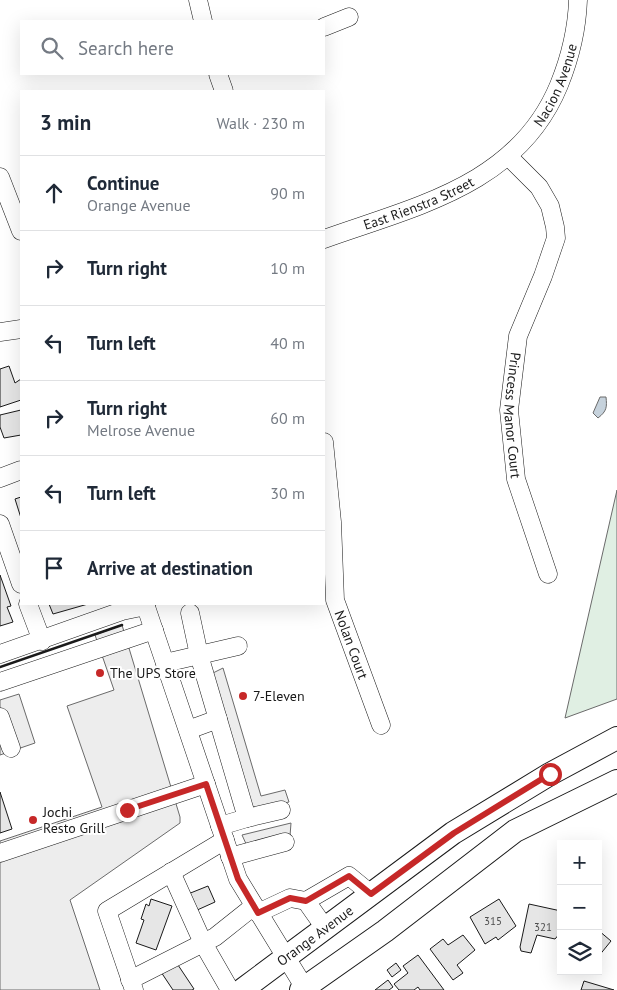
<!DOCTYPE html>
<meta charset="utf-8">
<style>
:root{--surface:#fff;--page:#f6f6f7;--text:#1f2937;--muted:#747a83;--line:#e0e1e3}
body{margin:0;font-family:"PT Sans",sans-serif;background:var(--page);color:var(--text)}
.controls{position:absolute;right:15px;bottom:15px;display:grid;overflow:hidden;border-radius:0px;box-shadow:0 5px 20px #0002}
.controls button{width:45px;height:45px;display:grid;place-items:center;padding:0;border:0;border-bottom:1px solid var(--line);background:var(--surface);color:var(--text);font:25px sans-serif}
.stop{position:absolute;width:15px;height:15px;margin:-11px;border:4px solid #c62828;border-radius:50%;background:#fff}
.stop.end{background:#c62828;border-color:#fff;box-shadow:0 1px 5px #0008}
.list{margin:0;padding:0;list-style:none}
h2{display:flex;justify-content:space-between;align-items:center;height:65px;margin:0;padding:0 20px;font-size:21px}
h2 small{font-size:16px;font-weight:400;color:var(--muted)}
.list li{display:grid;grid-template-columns:32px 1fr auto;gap:15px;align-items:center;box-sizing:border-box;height:75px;padding:0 20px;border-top:1px solid var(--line)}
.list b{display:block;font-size:19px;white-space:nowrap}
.list p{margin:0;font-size:16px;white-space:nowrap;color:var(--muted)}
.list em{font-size:16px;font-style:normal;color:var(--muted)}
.icon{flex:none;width:28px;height:28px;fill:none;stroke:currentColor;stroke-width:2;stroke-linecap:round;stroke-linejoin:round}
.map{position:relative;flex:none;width:617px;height:990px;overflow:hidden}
.search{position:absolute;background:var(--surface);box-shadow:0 5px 20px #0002;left:20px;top:20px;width:305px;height:55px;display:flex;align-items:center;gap:12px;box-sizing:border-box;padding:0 18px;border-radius:0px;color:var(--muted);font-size:19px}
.panel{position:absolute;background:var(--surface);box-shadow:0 5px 20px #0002;left:20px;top:90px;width:305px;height:515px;border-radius:0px}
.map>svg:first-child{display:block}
</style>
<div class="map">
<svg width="617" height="990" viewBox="0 0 617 990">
<rect width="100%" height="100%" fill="#fff"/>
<path fill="#e0efe3" stroke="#6a6a6a" d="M617,490V699L565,718Z"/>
<path fill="#ededed" stroke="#6a6a6a" d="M122,625L180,817V823L70,900L100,990H0V841L102,807L67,706L114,690L95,635Z
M223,668L261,796L285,790L289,802L247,812L205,677Z
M19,694L35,743L0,755V700Z
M291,823L290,836L247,846L242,835Z"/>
<path fill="#c6d2dc" stroke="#6a6a6a" d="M600,397H606C607,407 607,411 598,418L593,413Z"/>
<path fill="#e6e6e6" stroke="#1a1a1a" d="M9,366L15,383L21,379V400L0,407V369Z
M21,410V435L4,438L0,427V415Z
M21,497V518L15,499Z
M0,575L11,606L7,607L13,622L0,626Z
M49,604H88L53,614Z
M0,792L12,829L0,833Z
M208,886L215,902L195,911L188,894Z
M151,899L172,906L156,950L136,943L144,920L141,919L146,904L149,906Z
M499,899L516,926L498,940L496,937L485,944L470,917Z
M529,904L561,911L559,921H561V932L555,939L537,935L531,953L521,951L520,947Z
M598,930L611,941L598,957Z
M463,935L475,950L457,965L463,973L453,980L430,949L443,939L448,945Z
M418,955L444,990H420L418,987L414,990H399L394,984L408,973L403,966Z
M174,959L194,989L192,990H173L159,969Z
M396,963L401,970L392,977L387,970Z
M388,980L393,987L389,990H375Z
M584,981L614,990H581Z"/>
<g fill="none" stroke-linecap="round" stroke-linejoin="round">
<g stroke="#1a1a1a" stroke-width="19">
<g id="minor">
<path d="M198,0L203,21"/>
<path d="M324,27L349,17"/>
<path d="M218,74L224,91"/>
<path id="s1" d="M509,157L539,187L550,206L555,227L556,238L543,276L518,336L509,410L516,479L548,574"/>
<path d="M0,177L21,231"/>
<path id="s2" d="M324,239C416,206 518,185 559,85C570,58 577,29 578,0"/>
<path d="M0,332L21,329"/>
<path id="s3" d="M324,442L332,522L335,600L381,725"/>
<path d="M0,478L21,470"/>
<path d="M0,524L21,584"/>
<path d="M28,604L42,641"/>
<path d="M145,604L238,879L306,990"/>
<path d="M190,613L199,655L247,818L220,826"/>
<path d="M0,654L122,611L146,606"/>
<path d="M165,663L238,646"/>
<path d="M0,682L154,630"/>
<path d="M0,717L11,748"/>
<path d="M188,730L218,719"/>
<path d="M247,818L281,810"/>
<path d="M0,853L206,784"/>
<path d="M230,857L285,842"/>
<path d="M306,901L349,876L371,894"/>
<path d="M258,913L290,898L306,901L325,928"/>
<path d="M130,980L203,943L171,872"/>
<path d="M134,990L107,911L225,840"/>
<path d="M230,990L203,943L215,937L254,906"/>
</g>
</g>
<g stroke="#1a1a1a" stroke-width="24">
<g id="major">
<path id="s4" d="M242,990L453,833L550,774L617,738"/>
<path d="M301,990L385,931L515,831L617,781"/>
</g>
</g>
<use href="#minor" stroke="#fff" stroke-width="18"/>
<use href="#major" stroke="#fff" stroke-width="22"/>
<path stroke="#1a1a1a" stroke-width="2.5" d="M0,667L122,625"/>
</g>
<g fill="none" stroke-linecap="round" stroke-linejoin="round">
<path stroke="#c62828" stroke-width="6" d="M127,810L206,784L238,879L258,913L290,898L306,901L349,876L371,894L454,833L550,774"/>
</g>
<g fill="#c62828" stroke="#fff" stroke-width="2">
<circle cx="100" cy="673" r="5"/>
<circle cx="243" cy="696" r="5"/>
<circle cx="33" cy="820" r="5"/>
</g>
<g text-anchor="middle" stroke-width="4" stroke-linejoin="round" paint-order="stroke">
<g font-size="11" fill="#4d4d4d">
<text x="493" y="925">315</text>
<text x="543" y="931">321</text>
</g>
<g font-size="14" fill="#1a1a1a" stroke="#fff">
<text dy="5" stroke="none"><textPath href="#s2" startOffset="290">Nacion Avenue</textPath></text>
<text dy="5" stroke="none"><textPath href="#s2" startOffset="101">East Rienstra Street</textPath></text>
<text dy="5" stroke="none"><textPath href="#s1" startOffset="282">Princess Manor Court</textPath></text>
<text dy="5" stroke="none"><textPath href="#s3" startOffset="206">Nolan Court</textPath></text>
<text dy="5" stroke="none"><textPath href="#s4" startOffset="91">Orange Avenue</textPath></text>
</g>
<g font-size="14" fill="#1a1a1a" stroke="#fff" text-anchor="start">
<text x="110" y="678">The UPS Store</text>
<text x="253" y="701">7-Eleven</text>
<text x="43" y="817">Jochi<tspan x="43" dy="16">Resto Grill</tspan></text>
</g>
</g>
</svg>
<div class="controls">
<button>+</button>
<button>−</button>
<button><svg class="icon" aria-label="layers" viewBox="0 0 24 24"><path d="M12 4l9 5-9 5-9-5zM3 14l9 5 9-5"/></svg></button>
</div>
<div class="stop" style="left:550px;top:774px"></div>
<div class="stop end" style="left:127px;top:810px"></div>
<div class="search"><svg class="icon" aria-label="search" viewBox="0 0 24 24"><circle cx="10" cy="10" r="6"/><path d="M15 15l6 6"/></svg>Search here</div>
<section class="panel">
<h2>3 min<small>Walk · 230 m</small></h2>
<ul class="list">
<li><svg class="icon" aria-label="ahead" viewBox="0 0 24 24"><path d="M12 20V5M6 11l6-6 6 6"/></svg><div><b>Continue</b><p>Orange Avenue</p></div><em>90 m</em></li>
<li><svg class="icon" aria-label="right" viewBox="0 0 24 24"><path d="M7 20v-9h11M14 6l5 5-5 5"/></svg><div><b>Turn right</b></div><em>10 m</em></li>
<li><svg class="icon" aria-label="left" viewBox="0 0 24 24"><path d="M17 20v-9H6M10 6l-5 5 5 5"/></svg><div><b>Turn left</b></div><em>40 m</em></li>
<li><svg class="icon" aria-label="right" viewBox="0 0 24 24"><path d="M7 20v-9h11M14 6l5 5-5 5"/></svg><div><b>Turn right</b><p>Melrose Avenue</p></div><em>60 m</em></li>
<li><svg class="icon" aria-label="left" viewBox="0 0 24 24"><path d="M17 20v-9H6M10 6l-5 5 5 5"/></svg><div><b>Turn left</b></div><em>30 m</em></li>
<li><svg class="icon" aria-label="arrive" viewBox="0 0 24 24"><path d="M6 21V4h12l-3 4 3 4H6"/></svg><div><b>Arrive at destination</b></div></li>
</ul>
</section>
</div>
